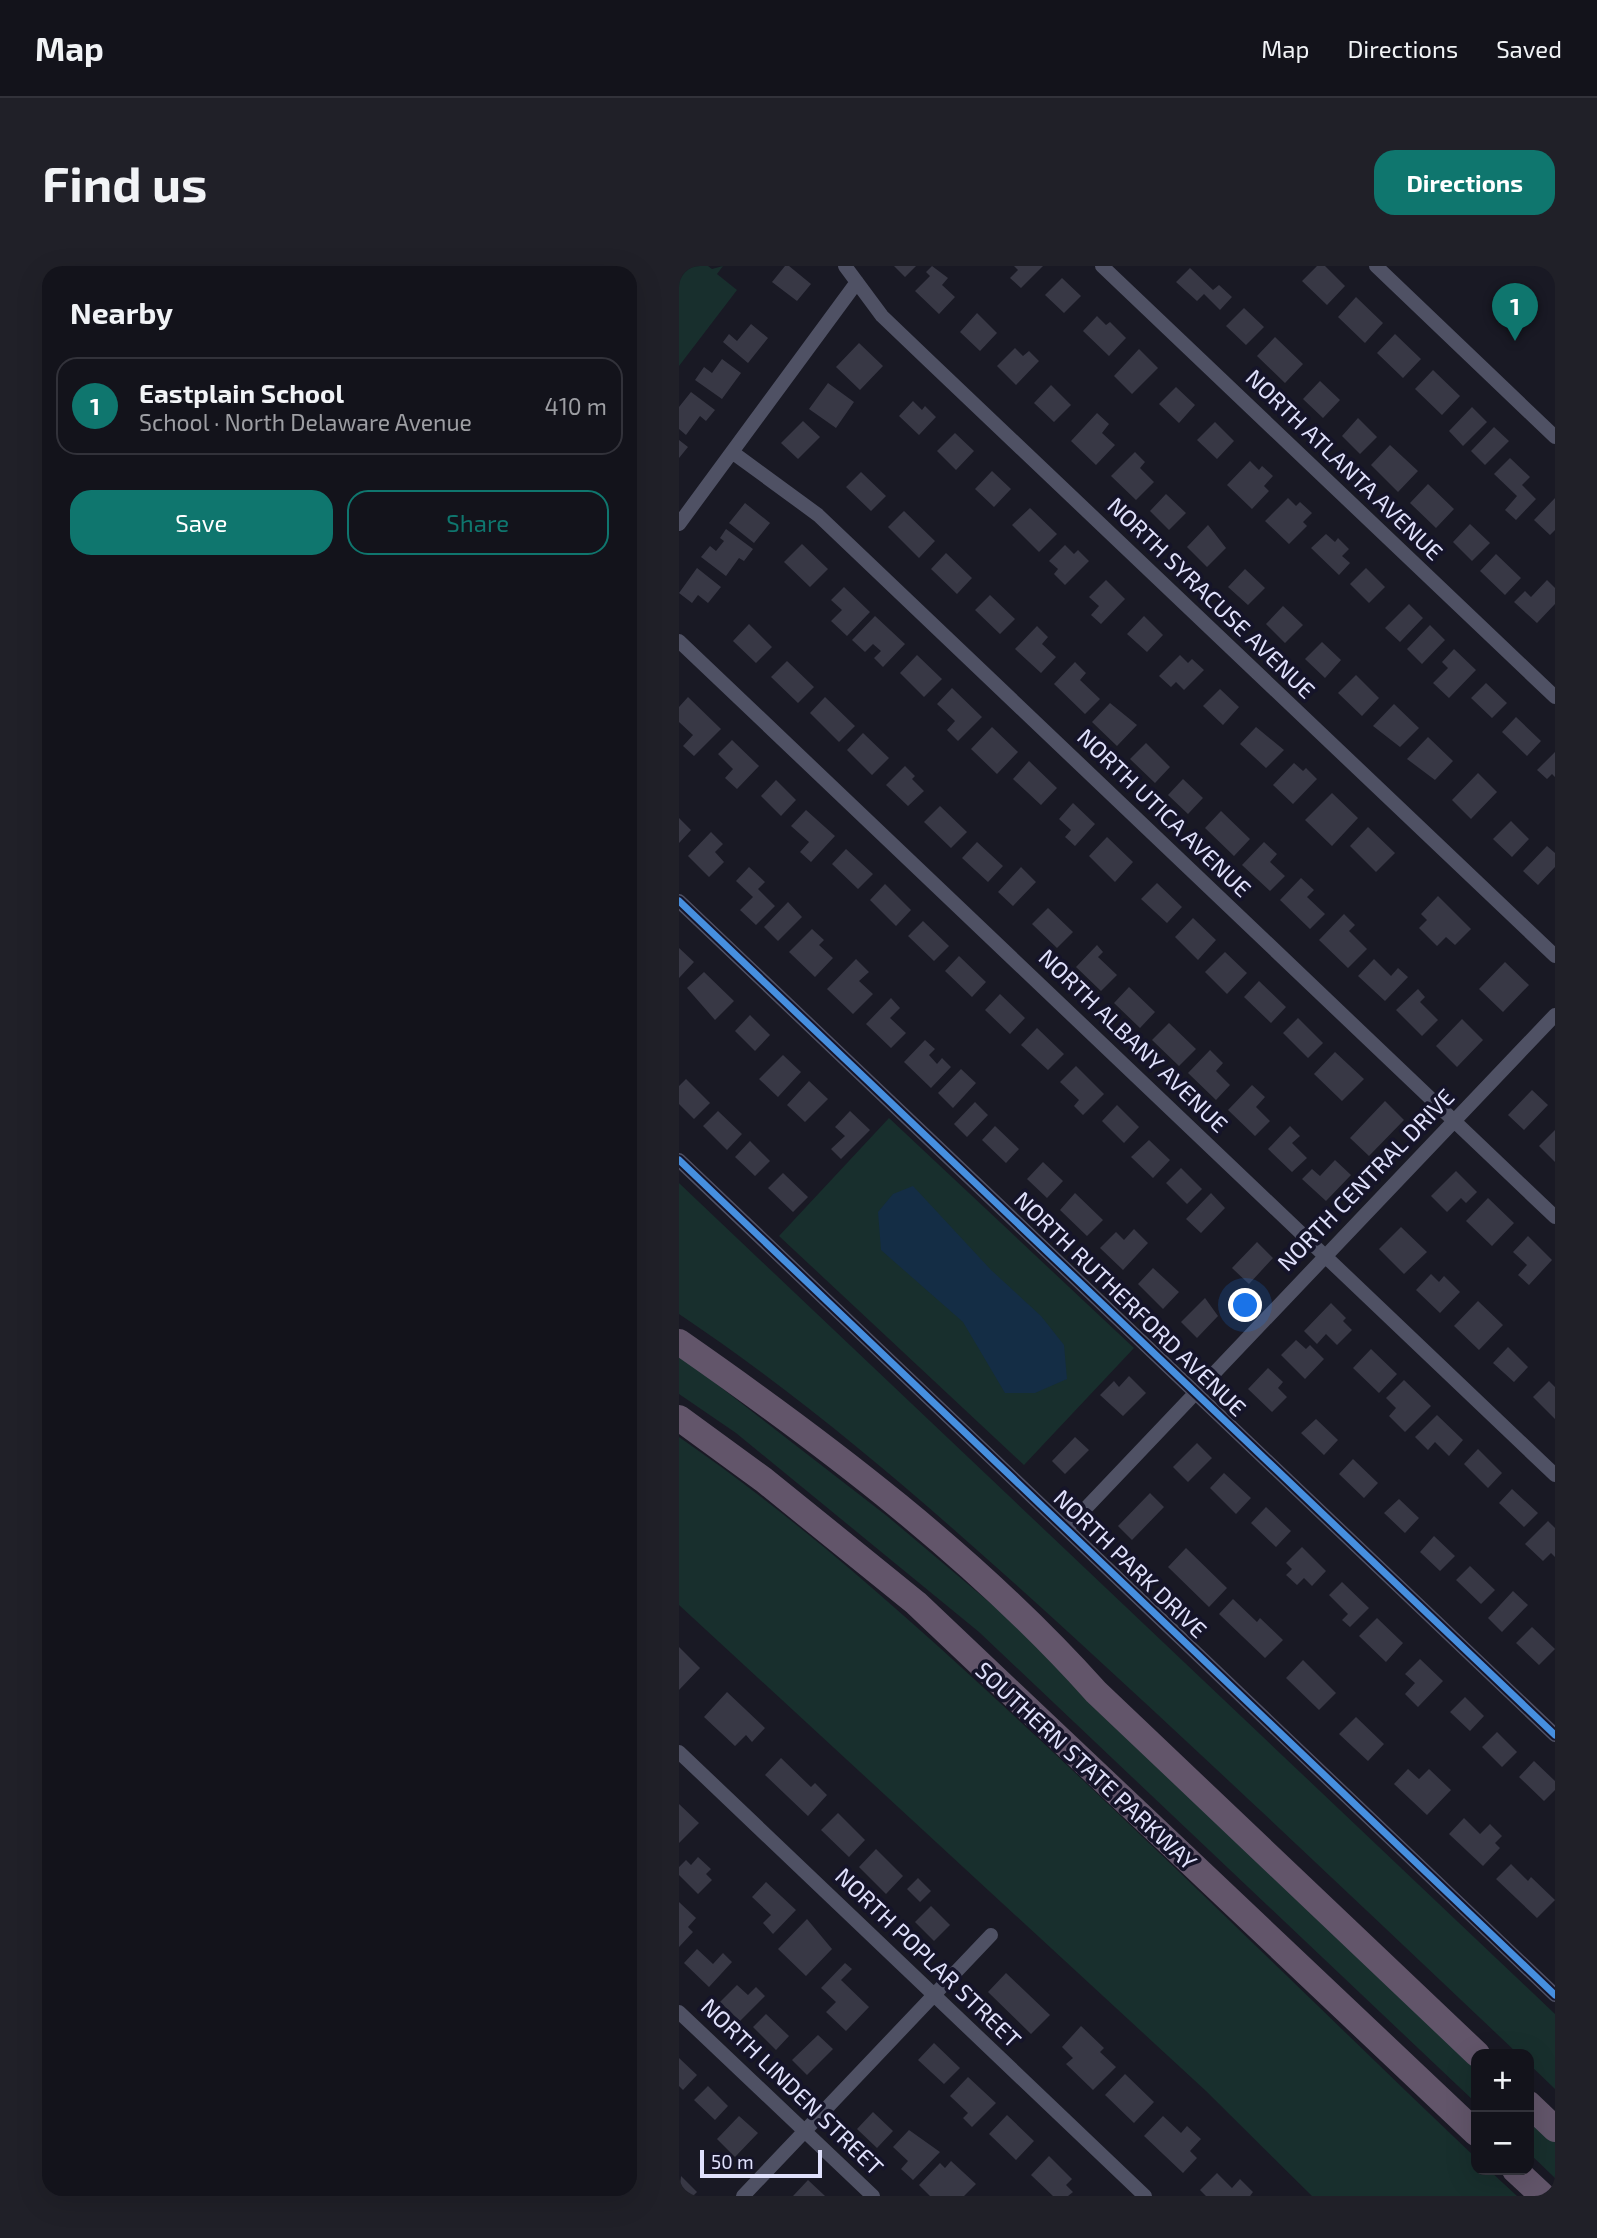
<!DOCTYPE html>
<meta charset="utf-8">
<style>
:root{--surface:#13131b;--page:#202028;--text:#f1f3f6;--muted:#9d9ea3;--line:#32323a;--accent:#0f766e}
body{margin:0;font-family:"Exo 2",sans-serif;background:var(--page);color:var(--text)}
.controls{position:absolute;right:21px;bottom:21px;display:grid;overflow:hidden;border-radius:14px;box-shadow:0 7px 28px #0002}
.controls button{width:63px;height:63px;display:grid;place-items:center;padding:0;border:0;border-bottom:2px solid var(--line);background:var(--surface);color:var(--text);font:35px sans-serif}
.scale{position:absolute;left:21px;bottom:18px;width:122px;box-sizing:border-box;padding-left:7px;border:4px solid #e0e1fc;border-top:0;font-size:19px;line-height:24px;white-space:nowrap;color:#e0e1fc;-webkit-text-stroke:5px #151429;paint-order:stroke}
.you{position:absolute;left:567px;top:1040px;width:24px;height:24px;margin:-18px;border:5px solid #fff;border-radius:50%;background:#1a73e8;box-shadow:0 0 0 10px #1a73e833}
.badge{display:grid;place-items:center;width:46px;height:46px;border-radius:50%;background:var(--accent);color:#fff;font-size:23px;font-weight:700}
.pin{position:absolute;translate:-50% -58px;filter:drop-shadow(0 2px 4px #0008)}
.pin::after{content:'';position:absolute;top:37px;width:24px;height:21px;background:inherit;clip-path:polygon(0 0,100% 0,50% 100%)}
.list{margin:0;padding:0;list-style:none}
h2{display:flex;justify-content:space-between;align-items:center;height:91px;margin:0;padding:0 28px;font-size:30px}
h2 small{font-size:23px;font-weight:400;color:var(--muted)}
.list li{display:grid;grid-template-columns:46px 1fr auto;gap:21px;align-items:center;box-sizing:border-box;height:98px;margin:0 14px 14px;padding:0 14px;border:2px solid var(--line);border-radius:21px}
.list b{display:block;font-size:26px;white-space:nowrap}
.list p{margin:0;font-size:23px;white-space:nowrap;color:var(--muted)}
.list em{font-size:23px;font-style:normal;color:var(--muted)}
.actions{display:flex;gap:14px;padding:21px 28px}
.actions a{flex:1;padding:16px 0;border:2px solid var(--accent);border-radius:21px;text-align:center;font-size:24px;color:var(--accent)}
.actions .main{background:var(--accent);color:#fff}
.map{position:relative;flex:none;width:876px;height:1930px;overflow:hidden;border-radius:21px}
header{display:flex;align-items:center;gap:42px;box-sizing:border-box;height:98px;padding:0 35px;background:var(--surface);border-bottom:2px solid var(--line)}
header strong{font-size:33px}
nav{display:flex;gap:38px;margin-inline-start:auto;font-size:24px}
.intro{display:flex;align-items:center;justify-content:space-between;box-sizing:border-box;height:168px;padding:0 42px}
h1{margin:0;font-size:49px}
.button{padding:18px 32px;border-radius:21px;background:var(--accent);color:#fff;font-size:24px;font-weight:700}
main{display:flex;gap:42px;padding:0 42px}
aside{flex:1;background:var(--surface);border-radius:21px;box-shadow:0 7px 28px #0002}
.map>svg:first-child{display:block}
</style>
<header>
<strong>Map</strong>
<nav><a>Map</a><a>Directions</a><a>Saved</a></nav>
</header>
<div class="intro"><h1>Find us</h1><a class="button">Directions</a></div>
<main>
<aside>
<h2>Nearby<small></small></h2>
<ul class="list">
<li><span class="badge">1</span><div><b>Eastplain School</b><p>School · North Delaware Avenue</p></div><em>410 m</em></li>
</ul>
<div class="actions"><a class="main">Save</a><a>Share</a></div>
</aside>
<div class="map">
<svg width="876" height="1930" viewBox="0 0 876 1930">
<rect width="100%" height="100%" fill="#191924"/>
<path fill="#182f2d" d="M0,0H29L33,3L44,0L38,8L58,24L0,100Z
M210,852L455,1082L345,1199L100,970Z
M0,917L876,1748V1823L850,1798V1788H839C694,1650 548,1512 400,1376C273,1260 143,1144 0,1048Z
M0,1089L208,1250L322,1346L797,1801V1837L300,1366L57,1167L0,1128Z
M0,1171C129,1260 245,1366 360,1473C508,1611 651,1753 797,1892V1904H810L838,1930H633L527,1825L0,1339Z
M850,1851L876,1876V1912L850,1887Z"/>
<path fill="#142d45" d="M234,920L312,1004L362,1050L385,1079L388,1113L356,1127H326L284,1056L202,984L199,946L214,928Z"/>
<path fill="#383845" d="M106,0H110L132,18L118,35L93,16Z
M215,0H237L226,11Z
M253,0L269,12L263,19L276,31L260,48L236,25L251,10L247,6Z
M335,0H364L342,22L331,12L339,4Z
M638,0H646L666,20L648,39L623,15Z
M511,2L534,24L540,19L553,31L541,44L525,28L518,35L497,16Z
M383,12L402,30L385,47L366,29Z
M677,31L704,57L686,77L659,51Z
M565,42L585,61L567,79L547,60Z
M298,47L318,67L301,85L281,66Z
M418,50L427,59L431,56L447,72L430,90L404,65Z
M72,58L89,72L69,97L44,76L50,68L58,75Z
M716,68L742,93L724,112L698,87Z
M596,71L624,98L606,117L578,90Z
M180,77L204,100L181,124L157,101Z
M336,82L344,90L350,85L360,95L337,119L318,100Z
M460,83L479,102L453,128L435,110Z
M43,93L62,107L43,133L16,114L25,101L33,107Z
M754,104L781,130L763,149L736,123Z
M641,115L661,134L644,152L624,133Z
M149,117L175,136L157,162L130,143Z
M372,119L392,139L375,156L355,137Z
M497,121L516,139L500,157L480,138Z
M12,126L36,144L27,155L21,150L7,169L0,163V141Z
M234,135L243,144L246,140L257,151L240,169L220,150Z
M793,141L808,156L784,180L770,165Z
M418,147L430,158L423,167L436,179L417,199L392,175Z
M679,152L698,171L681,188L663,170Z
M124,155L141,171L119,193L102,177Z
M536,156L555,175L538,193L518,174Z
M815,161L830,175L806,199L792,185Z
M276,167L295,185L277,204L258,185Z
M0,174L9,181L0,192Z
M711,179L739,205L719,226L692,199Z
M456,186L466,196L461,202L475,216L457,234L432,210Z
M831,192L851,211L843,219L857,233L837,254L826,244L838,230L815,208Z
M571,195L580,204L583,200L594,210L585,220L590,225L573,243L548,219Z
M313,205L332,223L315,241L296,223Z
M182,206L207,230L192,245L167,221Z
M749,218L775,243L757,262L731,237Z
M487,228L507,247L490,264L471,245Z
M609,232L617,240L621,236L633,247L624,256L628,260L610,278L586,255Z
M876,232V264L871,269L855,254Z
M66,237L91,257L75,277L50,257Z
M351,242L378,268L360,286L333,259Z
M225,245L256,275L240,292L209,261Z
M791,258L811,277L793,295L774,276Z
M529,259L547,282L528,301L508,281Z
M47,263L74,283L65,295L60,292L47,310L22,291L31,280L37,285L45,275L41,272Z
M647,268L656,276L659,272L670,283L663,290L671,297L660,309L632,282Z
M123,278L149,303L131,321L105,296Z
M386,279L395,288L399,284L410,295L386,319L375,308L379,303L370,295Z
M267,287L293,312L278,328L252,303Z
M817,288L842,312L826,329L801,305Z
M18,302L42,321L29,337L19,329L13,337L0,327Z
M687,302L706,321L690,337L671,318Z
M566,303L586,322L569,339L549,321Z
M427,314L446,333L422,358L412,349L420,340L410,331Z
M868,314L876,322V338L858,357L835,336L846,325L852,331Z
M165,321L191,346L168,370L152,355L163,344L152,334Z
M311,329L336,353L321,368L296,344Z
M730,338L744,352L721,376L706,362Z
M604,340L624,359L606,377L587,358Z
M196,350L226,378L204,401L195,392L202,385L194,378L186,386L173,374Z
M465,350L484,369L468,386L448,368Z
M70,358L93,381L77,397L54,375Z
M751,359L766,374L743,398L728,383Z
M358,360L369,371L363,378L377,391L362,407L336,383Z
M643,376L662,394L646,412L626,393Z
M775,383L797,404L770,432L754,417L769,402L763,396Z
M238,389L263,413L245,431L221,407Z
M501,389L509,397L513,393L525,404L505,424L497,416L492,421L480,410Z
M108,395L135,421L119,437L92,411Z
M396,396L407,407L401,414L421,433L406,448L375,418Z
M677,409L700,432L683,450L659,427Z
M807,417L828,437L813,452L792,432Z
M273,422L303,451L279,475L268,464L276,455L258,438Z
M541,423L560,441L544,459L524,440Z
M9,431L42,463L15,490L4,480L14,469L0,456V441Z
M146,431L176,460L160,476L131,447Z
M431,437L458,459L438,480L413,456Z
M715,438L740,462L721,481L694,460Z
M837,451L862,475L848,490L823,466Z
M313,461L339,486L318,508L292,483Z
M577,461L605,484L587,502L561,478Z
M184,467L210,492L193,509L168,484Z
M749,471L774,495L756,514L728,493Z
M53,474L80,500L58,523L46,512L54,503L39,488Z
M467,477L491,501L476,517L451,493Z
M876,486V511L873,508L868,513L858,504Z
M350,495L378,522L362,539L334,513Z
M615,497L624,505L627,502L638,513L614,538L594,519Z
M226,500L236,510L233,513L245,525L229,540L207,519Z
M799,507L818,526L792,553L773,534Z
M504,513L524,532L509,548L489,529Z
M97,514L117,534L102,550L82,530Z
M653,527L679,552L653,580L626,554Z
M394,537L416,558L396,580L386,571L392,564L380,553Z
M261,540L288,566L272,582L245,556Z
M127,544L156,570L132,596L121,586L130,576L112,560Z
M542,545L571,573L555,590L526,562Z
M0,552L12,564L0,577Z
M832,555L850,573L833,591L814,573Z
M689,561L716,587L697,606L671,580Z
M32,566L44,578L36,586L45,596L30,611L9,590Z
M428,571L454,596L436,616L410,590Z
M298,576L324,600L309,616L283,592Z
M585,576L598,588L591,596L606,610L591,625L563,599Z
M868,580L876,587V601L859,619L844,605Z
M167,583L194,608L179,623L153,598Z
M70,601L86,616L79,623L96,640L77,659L61,644L74,631L57,615Z
M342,601L357,616L334,640L319,626Z
M622,612L635,624L628,631L646,648L631,663L601,634Z
M478,617L503,641L488,657L462,633Z
M206,618L232,644L217,660L191,634Z
M759,630L792,663L776,679L767,671L758,680L740,662L748,654L742,648Z
M109,636L123,651L99,675L85,661Z
M369,642L394,666L378,682L353,658Z
M665,648L676,659L670,665L688,683L669,702L640,674Z
M514,652L537,674L519,694L496,671Z
M244,655L270,680L255,695L229,670Z
M133,663L145,674L140,679L154,692L136,711L110,686Z
M418,679L424,686L419,691L438,709L422,725L397,701Z
M0,682L15,696L0,712Z
M546,686L568,707L548,728L526,706Z
M280,690L307,716L293,731L266,705Z
M177,693L190,706L180,715L194,728L174,748L148,723Z
M695,693L712,710L719,702L729,711L706,735L679,710Z
M826,696L850,719L824,746L800,723Z
M25,706L55,735L36,754L8,722Z
M580,715L607,741L592,757L565,731Z
M450,721L476,746L461,762L435,737Z
M739,723L746,731L741,736L759,754L743,770L717,744Z
M321,728L346,752L331,768L306,744Z
M212,732L221,742L211,752L227,767L212,782L187,758Z
M71,749L91,769L76,785L56,765Z
M619,752L644,777L629,792L604,767Z
M783,753L804,774L778,801L757,780Z
M490,757L517,783L500,800L473,774Z
M358,762L385,788L369,804L342,779Z
M246,774L256,783L250,789L258,798L263,792L272,801L252,822L225,796Z
M531,784L544,797L537,805L551,819L537,834L509,807Z
M656,786L685,813L663,835L635,808Z
M104,789L122,806L99,831L80,813Z
M397,800L425,828L404,849L395,840L400,834L381,816Z
M282,803L297,817L274,842L259,827Z
M7,813L31,837L15,853L0,838V820Z
M130,815L149,833L126,856L108,839Z
M573,819L586,831L577,841L591,855L576,870L549,844Z
M853,824L869,839L845,864L829,849Z
M706,835L725,854L690,890L671,872Z
M296,836L309,849L288,871L275,858Z
M438,839L460,861L445,877L423,855Z
M39,845L63,868L48,884L24,860Z
M171,845L191,864L162,893L152,883L166,870L156,861Z
M316,860L340,883L327,897L303,874Z
M611,860L621,870L613,877L628,892L613,906L589,883Z
M876,864V896L860,880Z
M470,874L491,894L474,912L452,891Z
M71,875L91,895L76,910L56,891Z
M656,894L672,909L647,935L623,913L633,903L641,910Z
M364,896L384,915L368,932L348,913Z
M502,902L523,923L508,938L487,917Z
M777,905L798,926L787,937L782,932L768,946L752,930Z
M104,907L129,931L114,946L89,922Z
M396,927L424,954L408,970L381,944Z
M532,927L546,942L522,967L507,953Z
M809,932L835,957L813,980L787,955Z
M722,961L748,986L725,1008L700,983Z
M455,963L469,977L444,1004L421,982L437,966L445,974Z
M849,970L873,994L850,1019L839,1009L848,999L834,986Z
M578,976L594,992L570,1018L553,1002Z
M474,1002L500,1026L484,1043L459,1018Z
M752,1008L760,1016L765,1010L781,1026L761,1047L737,1024Z
M526,1032L539,1050L518,1072L502,1056Z
M799,1035L824,1059L800,1084L775,1060Z
M652,1037L667,1052L664,1055L673,1064L658,1079L647,1068L638,1078L625,1065Z
M617,1074L627,1083L631,1079L645,1093L626,1113L602,1089Z
M829,1081L849,1101L835,1116L814,1097Z
M692,1083L718,1108L700,1127L674,1102Z
M589,1102L604,1116L599,1122L608,1131L593,1146L569,1123Z
M450,1110L467,1127L444,1150L421,1129L435,1115L440,1121Z
M725,1114L752,1140L726,1166L710,1150L717,1142L707,1132Z
M870,1115L876,1121V1153L854,1131Z
M758,1149L784,1174L770,1190L756,1176L749,1184L736,1171Z
M637,1153L659,1174L645,1189L622,1167Z
M396,1171L410,1184L386,1208L373,1195Z
M518,1177L533,1192L509,1216L494,1201Z
M799,1183L823,1207L809,1222L785,1198Z
M674,1193L699,1217L685,1232L660,1208Z
M545,1207L572,1232L557,1248L531,1222Z
M833,1223L859,1247L845,1261L820,1237Z
M471,1227L485,1241L453,1274L439,1260Z
M720,1233L740,1252L726,1267L705,1247Z
M587,1241L612,1265L597,1281L572,1257Z
M869,1255L876,1262V1291L872,1287L864,1295L846,1278Z
M755,1270L776,1290L761,1305L741,1286Z
M623,1281L647,1305L633,1320L625,1312L618,1319L607,1309L613,1303L607,1297Z
M507,1282L548,1322L530,1341L489,1301Z
M791,1300L816,1324L802,1338L777,1314Z
M663,1316L690,1342L671,1361L663,1354L669,1348L650,1329Z
M834,1325L849,1339L823,1366L809,1352Z
M554,1333L578,1356L581,1352L604,1374L586,1392L540,1348Z
M698,1352L724,1377L707,1396L680,1370Z
M853,1361L876,1383L860,1399L837,1377Z
M0,1381L21,1402L0,1424Z
M741,1393L764,1415L739,1441L726,1428L736,1417L726,1408Z
M624,1394L657,1427L640,1444L607,1412Z
M48,1426L86,1462L73,1476L67,1469L56,1480L25,1451Z
M786,1431L805,1450L791,1465L771,1446Z
M677,1451L705,1478L689,1495L660,1468Z
M818,1466L838,1486L823,1501L803,1481Z
M102,1492L132,1521L136,1517L148,1529L129,1550L86,1509Z
M855,1495L876,1515V1524L865,1535L840,1511Z
M729,1503L740,1513L750,1503L772,1524L748,1549L715,1518Z
M0,1538L20,1557L0,1577Z
M159,1547L186,1574L170,1591L142,1564Z
M785,1552L801,1568L811,1558L823,1570L816,1577L821,1582L804,1600L770,1568Z
M197,1583L224,1610L207,1628L180,1601Z
M19,1591L32,1603L27,1608L33,1614L19,1628L0,1609V1601L7,1594L12,1599Z
M832,1598L849,1615L852,1611L876,1634L858,1652L817,1613Z
M239,1612L252,1625L241,1636L228,1623Z
M87,1616L117,1644L94,1668L84,1657L92,1649L73,1631Z
M0,1636L17,1652L9,1661L14,1666L0,1681Z
M252,1640L271,1659L255,1675L236,1656Z
M128,1653L153,1683L127,1710L99,1683Z
M18,1683L34,1698L44,1687L53,1696L30,1721L5,1697Z
M166,1697L173,1703L162,1714L190,1741L167,1765L147,1746L157,1736L142,1722Z
M327,1707L371,1749L352,1768L309,1726Z
M58,1719L69,1729L77,1721L86,1730L61,1755L41,1736Z
M87,1748L110,1770L97,1784L74,1761Z
M402,1760L425,1782L421,1786L437,1801L414,1824L387,1798L394,1792L383,1781Z
M139,1769L154,1783L128,1809L113,1794Z
M255,1777L281,1802L265,1818L239,1794Z
M0,1792L18,1809L4,1824L0,1820Z
M446,1808L475,1836L455,1857L426,1829Z
M289,1811L317,1837L293,1861L284,1852L289,1847L271,1830Z
M29,1820L49,1840L36,1854L15,1834Z
M194,1846L214,1865L198,1882L178,1863Z
M328,1849L355,1875L337,1894L310,1868Z
M60,1850L79,1867L56,1891L38,1873Z
M484,1850L502,1867L508,1860L522,1873L511,1885L518,1892L504,1907L465,1870Z
M230,1864L261,1886L234,1914L222,1903L229,1895L214,1881Z
M370,1890L393,1913L387,1919L394,1926L389,1930H374L352,1909Z
M272,1895L297,1918L285,1930H251L240,1919L261,1897L266,1902Z
M538,1907L553,1922L561,1913L574,1926L571,1930H527L521,1924Z
M2,1910L18,1926L14,1930H0Z
M129,1914L146,1930H114Z"/>
<g fill="none" stroke-linecap="round" stroke-linejoin="round">
<path stroke="#4f5164" stroke-width="14" d="M166,0L203,50L249,94L876,690
M423,0L876,431
M697,0L876,171
M53,186L139,249L876,951
M0,258L178,16
M0,375L876,1209
M0,635L876,1469
M0,894L876,1729
M387,1263L876,749
M0,1486L466,1930
M0,1746L194,1930
M64,1930L312,1669"/>
<path stroke="#62556a" stroke-width="26" d="M0,1076C148,1179 297,1292 417,1426L798,1788
M0,1152L85,1214L237,1337L797,1867
M850,1838L876,1863
M836,1904L864,1930"/>
<g stroke="#151429" stroke-width="11">
<path id="cycleway" d="M0,635L876,1469
M0,894L876,1729"/>
</g>
<use href="#cycleway" stroke="#468fdf" stroke-width="7"/>
</g>
<g text-anchor="middle" stroke-width="7" stroke-linejoin="round" paint-order="stroke">
<g font-size="23" fill="#e0e1fc" stroke="#151429">
<text transform="translate(665 199) rotate(44)" y="8">NORTH ATLANTA AVENUE</text>
<text transform="translate(532 332) rotate(44)" y="8">NORTH SYRACUSE AVENUE</text>
<text transform="translate(485 547) rotate(44)" y="8">NORTH UTICA AVENUE</text>
<text transform="translate(454 775) rotate(44)" y="8">NORTH ALBANY AVENUE</text>
<text transform="translate(687 914) rotate(-46)" y="8">NORTH CENTRAL DRIVE</text>
<text transform="translate(451 1038) rotate(44)" y="8">NORTH RUTHERFORD AVENUE</text>
<text transform="translate(451 1298) rotate(44)" y="8">NORTH PARK DRIVE</text>
<text transform="translate(407 1500) rotate(43)" y="8">SOUTHERN STATE PARKWAY</text>
<text transform="translate(249 1692) rotate(44)" y="8">NORTH POPLAR STREET</text>
<text transform="translate(113 1821) rotate(44)" y="8">NORTH LINDEN STREET</text>
</g>
</g>
</svg>
<div class="controls">
<button>+</button>
<button>−</button>
</div>
<div class="scale">50 m</div>
<div class="you"></div>
<div class="pin badge" style="left:836px;top:75px">1</div>
</div>
</main>
